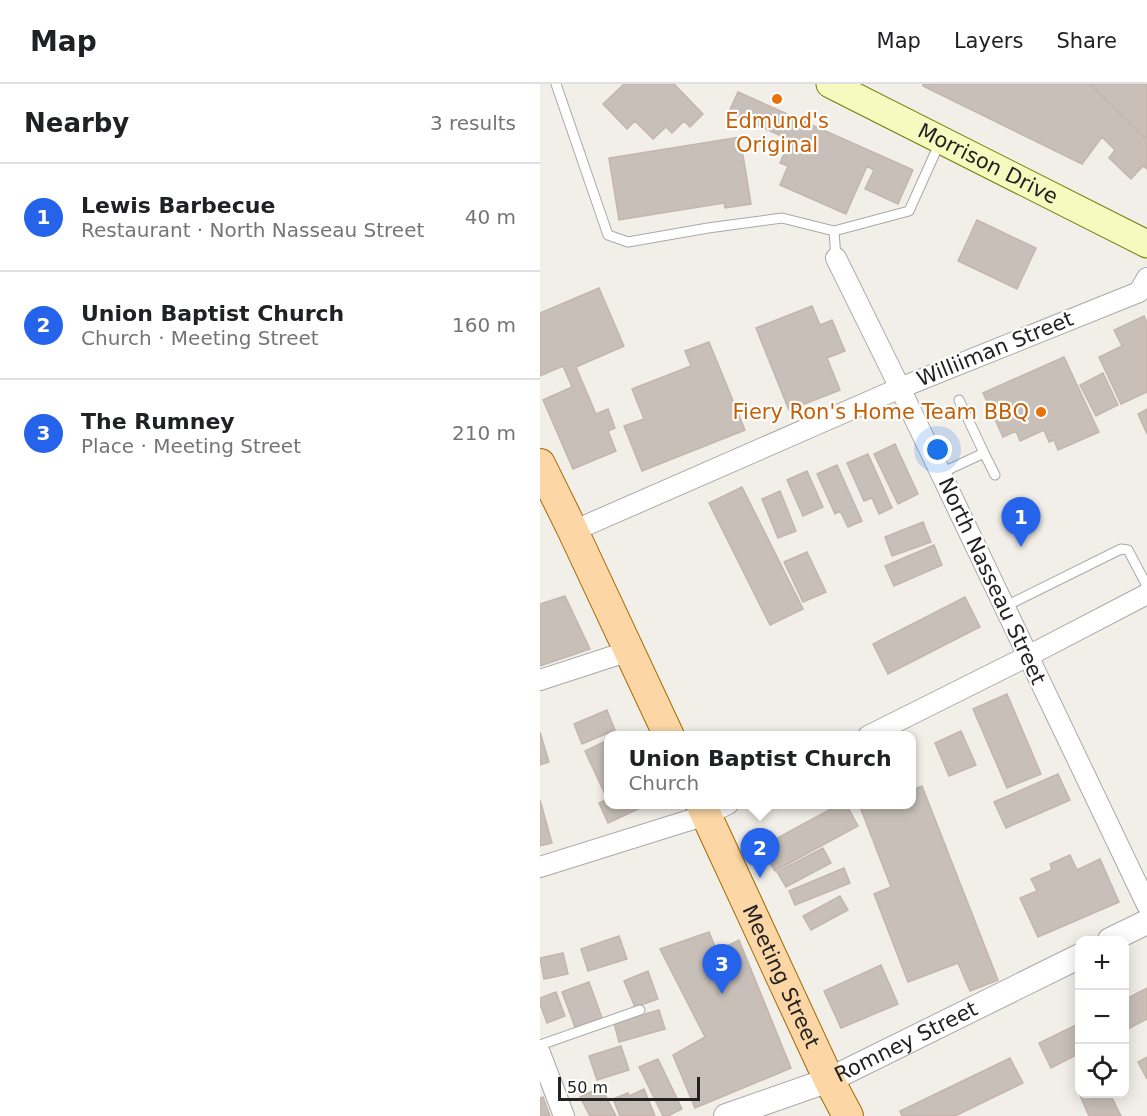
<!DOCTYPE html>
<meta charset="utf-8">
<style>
:root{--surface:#fff;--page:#f6f6f6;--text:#202124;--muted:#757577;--line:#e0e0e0;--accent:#2563eb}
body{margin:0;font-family:"DejaVu Sans",sans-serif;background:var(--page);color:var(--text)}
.controls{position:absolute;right:18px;bottom:18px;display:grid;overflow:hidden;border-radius:12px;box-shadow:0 3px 15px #0003}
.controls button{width:54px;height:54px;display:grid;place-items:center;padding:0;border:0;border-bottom:2px solid var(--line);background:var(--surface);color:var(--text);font:30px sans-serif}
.scale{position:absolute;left:18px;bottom:15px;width:142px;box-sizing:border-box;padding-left:6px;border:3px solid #222;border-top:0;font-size:16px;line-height:21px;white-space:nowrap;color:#222;-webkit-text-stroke:4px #fff;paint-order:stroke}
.you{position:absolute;left:398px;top:366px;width:21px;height:21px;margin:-15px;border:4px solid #fff;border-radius:50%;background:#1a73e8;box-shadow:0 0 0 9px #1a73e833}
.badge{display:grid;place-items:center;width:39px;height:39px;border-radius:50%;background:var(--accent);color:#fff;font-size:20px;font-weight:700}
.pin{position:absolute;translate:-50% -50px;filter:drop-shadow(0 2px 3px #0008)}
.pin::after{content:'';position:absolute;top:32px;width:21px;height:18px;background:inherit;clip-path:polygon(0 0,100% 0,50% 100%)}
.popup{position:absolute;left:64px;top:647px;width:312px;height:78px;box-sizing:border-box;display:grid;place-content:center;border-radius:12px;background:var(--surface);filter:drop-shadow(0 2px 4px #0005);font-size:20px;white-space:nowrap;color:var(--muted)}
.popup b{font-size:22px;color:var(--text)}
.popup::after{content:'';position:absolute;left:50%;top:100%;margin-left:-12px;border:12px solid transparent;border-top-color:var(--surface)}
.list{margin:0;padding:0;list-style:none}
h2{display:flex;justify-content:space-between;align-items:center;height:78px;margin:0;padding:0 24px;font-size:26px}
h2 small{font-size:20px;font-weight:400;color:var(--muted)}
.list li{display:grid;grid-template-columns:39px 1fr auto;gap:18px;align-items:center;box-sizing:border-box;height:108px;padding:0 24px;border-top:2px solid var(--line)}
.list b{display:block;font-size:22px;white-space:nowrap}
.list p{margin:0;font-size:20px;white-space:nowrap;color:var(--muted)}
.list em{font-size:20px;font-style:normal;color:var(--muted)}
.icon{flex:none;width:33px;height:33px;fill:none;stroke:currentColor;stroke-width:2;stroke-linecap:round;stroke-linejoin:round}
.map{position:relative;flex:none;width:607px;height:1032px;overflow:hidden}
header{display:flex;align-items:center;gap:36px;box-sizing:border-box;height:84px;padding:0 30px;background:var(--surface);border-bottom:2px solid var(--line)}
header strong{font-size:28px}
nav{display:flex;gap:33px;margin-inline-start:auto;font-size:21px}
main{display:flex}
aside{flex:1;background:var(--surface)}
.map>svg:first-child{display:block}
</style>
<header>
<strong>Map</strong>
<nav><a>Map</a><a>Layers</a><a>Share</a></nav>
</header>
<main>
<aside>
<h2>Nearby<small>3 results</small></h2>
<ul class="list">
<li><span class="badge">1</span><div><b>Lewis Barbecue</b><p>Restaurant · North Nasseau Street</p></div><em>40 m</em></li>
<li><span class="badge">2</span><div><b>Union Baptist Church</b><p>Church · Meeting Street</p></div><em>160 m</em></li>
<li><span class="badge">3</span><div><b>The Rumney</b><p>Place · Meeting Street</p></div><em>210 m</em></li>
</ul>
</aside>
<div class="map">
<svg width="607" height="1032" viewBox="0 0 607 1032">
<rect width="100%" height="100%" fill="#f2efe9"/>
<path fill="#c7bfb8" stroke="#c4b6ab" stroke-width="1.5" d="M84,0H134L163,30L150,43L144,37L132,49L126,43L113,55L95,37L87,45L63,20Z
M383,0H550L605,54L607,52V85L603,82L591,95L569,74L575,66L562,53L542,80L383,2Z
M550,0H607V52L605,54Z
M198,8L373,86L358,120L325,105L334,86L327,82L306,130L240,101L248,82L240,79L250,56L189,28Z
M200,53L211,120L185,124L184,119L79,136L69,74Z
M437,136L496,164L477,205L418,177Z
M59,204L84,262L36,283L56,330L68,325L75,344L68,347L76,367L33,385L3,316L32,303L23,282L0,292V229Z
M272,222L280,241L292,236L305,267L287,274L300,306L249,326L216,244Z
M604,232L607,239V308L581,320L559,273L582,262L574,246Z
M169,258L205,346L102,387L84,342L104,335L92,305L151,282L145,267Z
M524,273L559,348L518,366L514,356L509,358L504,346L480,357L476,347L463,353L443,309Z
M563,289L578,321L556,332L540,301Z
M607,325V350L598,330Z
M355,360L378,410L358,420L334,370Z
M328,370L352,424L339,430L332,414L324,417L307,379Z
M297,381L322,437L308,443L300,427L295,430L277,390Z
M267,387L283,423L263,432L247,396Z
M202,403L263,525L230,541L169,419Z
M240,407L256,447L238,454L222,415Z
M383,438L391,458L352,472L345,453Z
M394,461L402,481L354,502L345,482Z
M267,468L286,508L263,518L244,478Z
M25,512L50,565L0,582V520Z
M425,513L440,543L348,590L333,560Z
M467,610L501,690L467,704L433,625Z
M67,626L75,646L42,660L34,640Z
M421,647L436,681L409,692L395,659Z
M0,648L9,678L0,681Z
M68,656V709L65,710L45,667Z
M518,690L530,716L466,744L454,718Z
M382,702L458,896L430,907L418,879L368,898L334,810L351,803L319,720H372V706Z
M68,715V720H109L68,739L59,719Z
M0,716L12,759L0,762Z
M300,720H306L318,742L235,787L221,763Z
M283,764L291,779L246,803L237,788Z
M530,771L537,786L560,775L579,818L498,853L480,814L497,807L491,795L512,786L510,780Z
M304,784L310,799L255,821L249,807Z
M300,812L308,826L271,846L263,832Z
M169,848L177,867L199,856L251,984L155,1024L133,971L165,953L120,865Z
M79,852L87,875L48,887L41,865Z
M23,869L28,890L4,895L0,874Z
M341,881L358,920L301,944L284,907Z
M108,887L118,915L95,923L84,897Z
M49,898L62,934L35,943L22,908Z
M607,904V935L584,947V916Z
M16,908L25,932L7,939L0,920V914Z
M119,926L125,945L79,958L74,939Z
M540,939V969L511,984L499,959Z
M81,962L89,986L57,996L49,972Z
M607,973V995L598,978Z
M470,974L483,999L415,1032H362L360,1027Z
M118,975L142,1025L128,1032H123L99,983Z
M61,1003L76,1032H50L40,1013Z
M104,1005L115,1032H80L73,1015L88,1009L89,1012Z
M538,1007H540V1010H570L581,1032H549Z
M3,1013L10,1032H0V1014Z"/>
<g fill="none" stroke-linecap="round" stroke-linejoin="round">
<g stroke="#a9a9a9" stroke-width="11">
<path id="service" d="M16,0L68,151L88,158L168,144L242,134L294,147L296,174
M294,147L369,127L400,58
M444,369L455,391
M401,389L444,369L419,316
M464,523L581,465L588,466L607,502
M0,961L100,926"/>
</g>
<g stroke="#a9a9a9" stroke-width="22">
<path id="minor" d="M296,174L360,304L607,821
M33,447L360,304L599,208L607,194
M0,596L89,567
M328,652L488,572L607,510
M0,783L166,731L188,720
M0,969L24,1032"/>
</g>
<g stroke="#a9a9a9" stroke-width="26">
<g id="tertiary">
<path d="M570,856L607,838"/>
<path id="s1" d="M186,1032L289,996L540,872"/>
</g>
</g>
<g stroke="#707d05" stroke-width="29">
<g id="secondary">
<path id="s2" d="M290,0L607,160"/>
</g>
</g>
<g stroke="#a06b00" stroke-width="32">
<g id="primary">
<path d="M0,380L33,447L129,652"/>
<path id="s3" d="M161,720L289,996L308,1032"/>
</g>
</g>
<use href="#service" stroke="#fff" stroke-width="9"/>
<use href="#minor" stroke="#fff" stroke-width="20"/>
<use href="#tertiary" stroke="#fff" stroke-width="24"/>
<use href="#secondary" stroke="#f7fabf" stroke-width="27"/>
<use href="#primary" stroke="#fcd6a4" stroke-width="30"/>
</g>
<g fill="#e8710a" stroke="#fff" stroke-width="2">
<circle cx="237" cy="15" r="6"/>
<circle cx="501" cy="328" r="6"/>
</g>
<g text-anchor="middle" stroke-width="4.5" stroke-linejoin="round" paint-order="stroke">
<g font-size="21" fill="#c56008" stroke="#fff">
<text x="237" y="44">Edmund's<tspan x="237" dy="24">Original</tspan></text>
<text x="489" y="335" text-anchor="end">Fiery Ron's Home Team BBQ</text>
</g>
<g font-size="21" fill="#222" stroke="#fff">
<text dy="7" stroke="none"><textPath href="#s2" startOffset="177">Morrison Drive</textPath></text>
<text transform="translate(455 265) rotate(-22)" y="7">Williiman Street</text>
<text transform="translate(452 497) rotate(65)" y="7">North Nasseau Street</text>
<text dy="7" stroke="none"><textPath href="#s3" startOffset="190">Meeting Street</textPath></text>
<text dy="7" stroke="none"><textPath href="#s1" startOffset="195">Romney Street</textPath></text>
</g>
</g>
</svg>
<div class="controls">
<button>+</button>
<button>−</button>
<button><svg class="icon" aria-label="locate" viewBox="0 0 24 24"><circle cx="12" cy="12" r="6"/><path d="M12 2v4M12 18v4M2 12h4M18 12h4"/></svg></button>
</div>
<div class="scale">50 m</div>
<div class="you"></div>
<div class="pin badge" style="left:481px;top:463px">1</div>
<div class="pin badge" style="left:220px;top:794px">2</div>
<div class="popup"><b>Union Baptist Church</b>Church</div>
<div class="pin badge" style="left:182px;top:910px">3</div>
</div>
</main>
